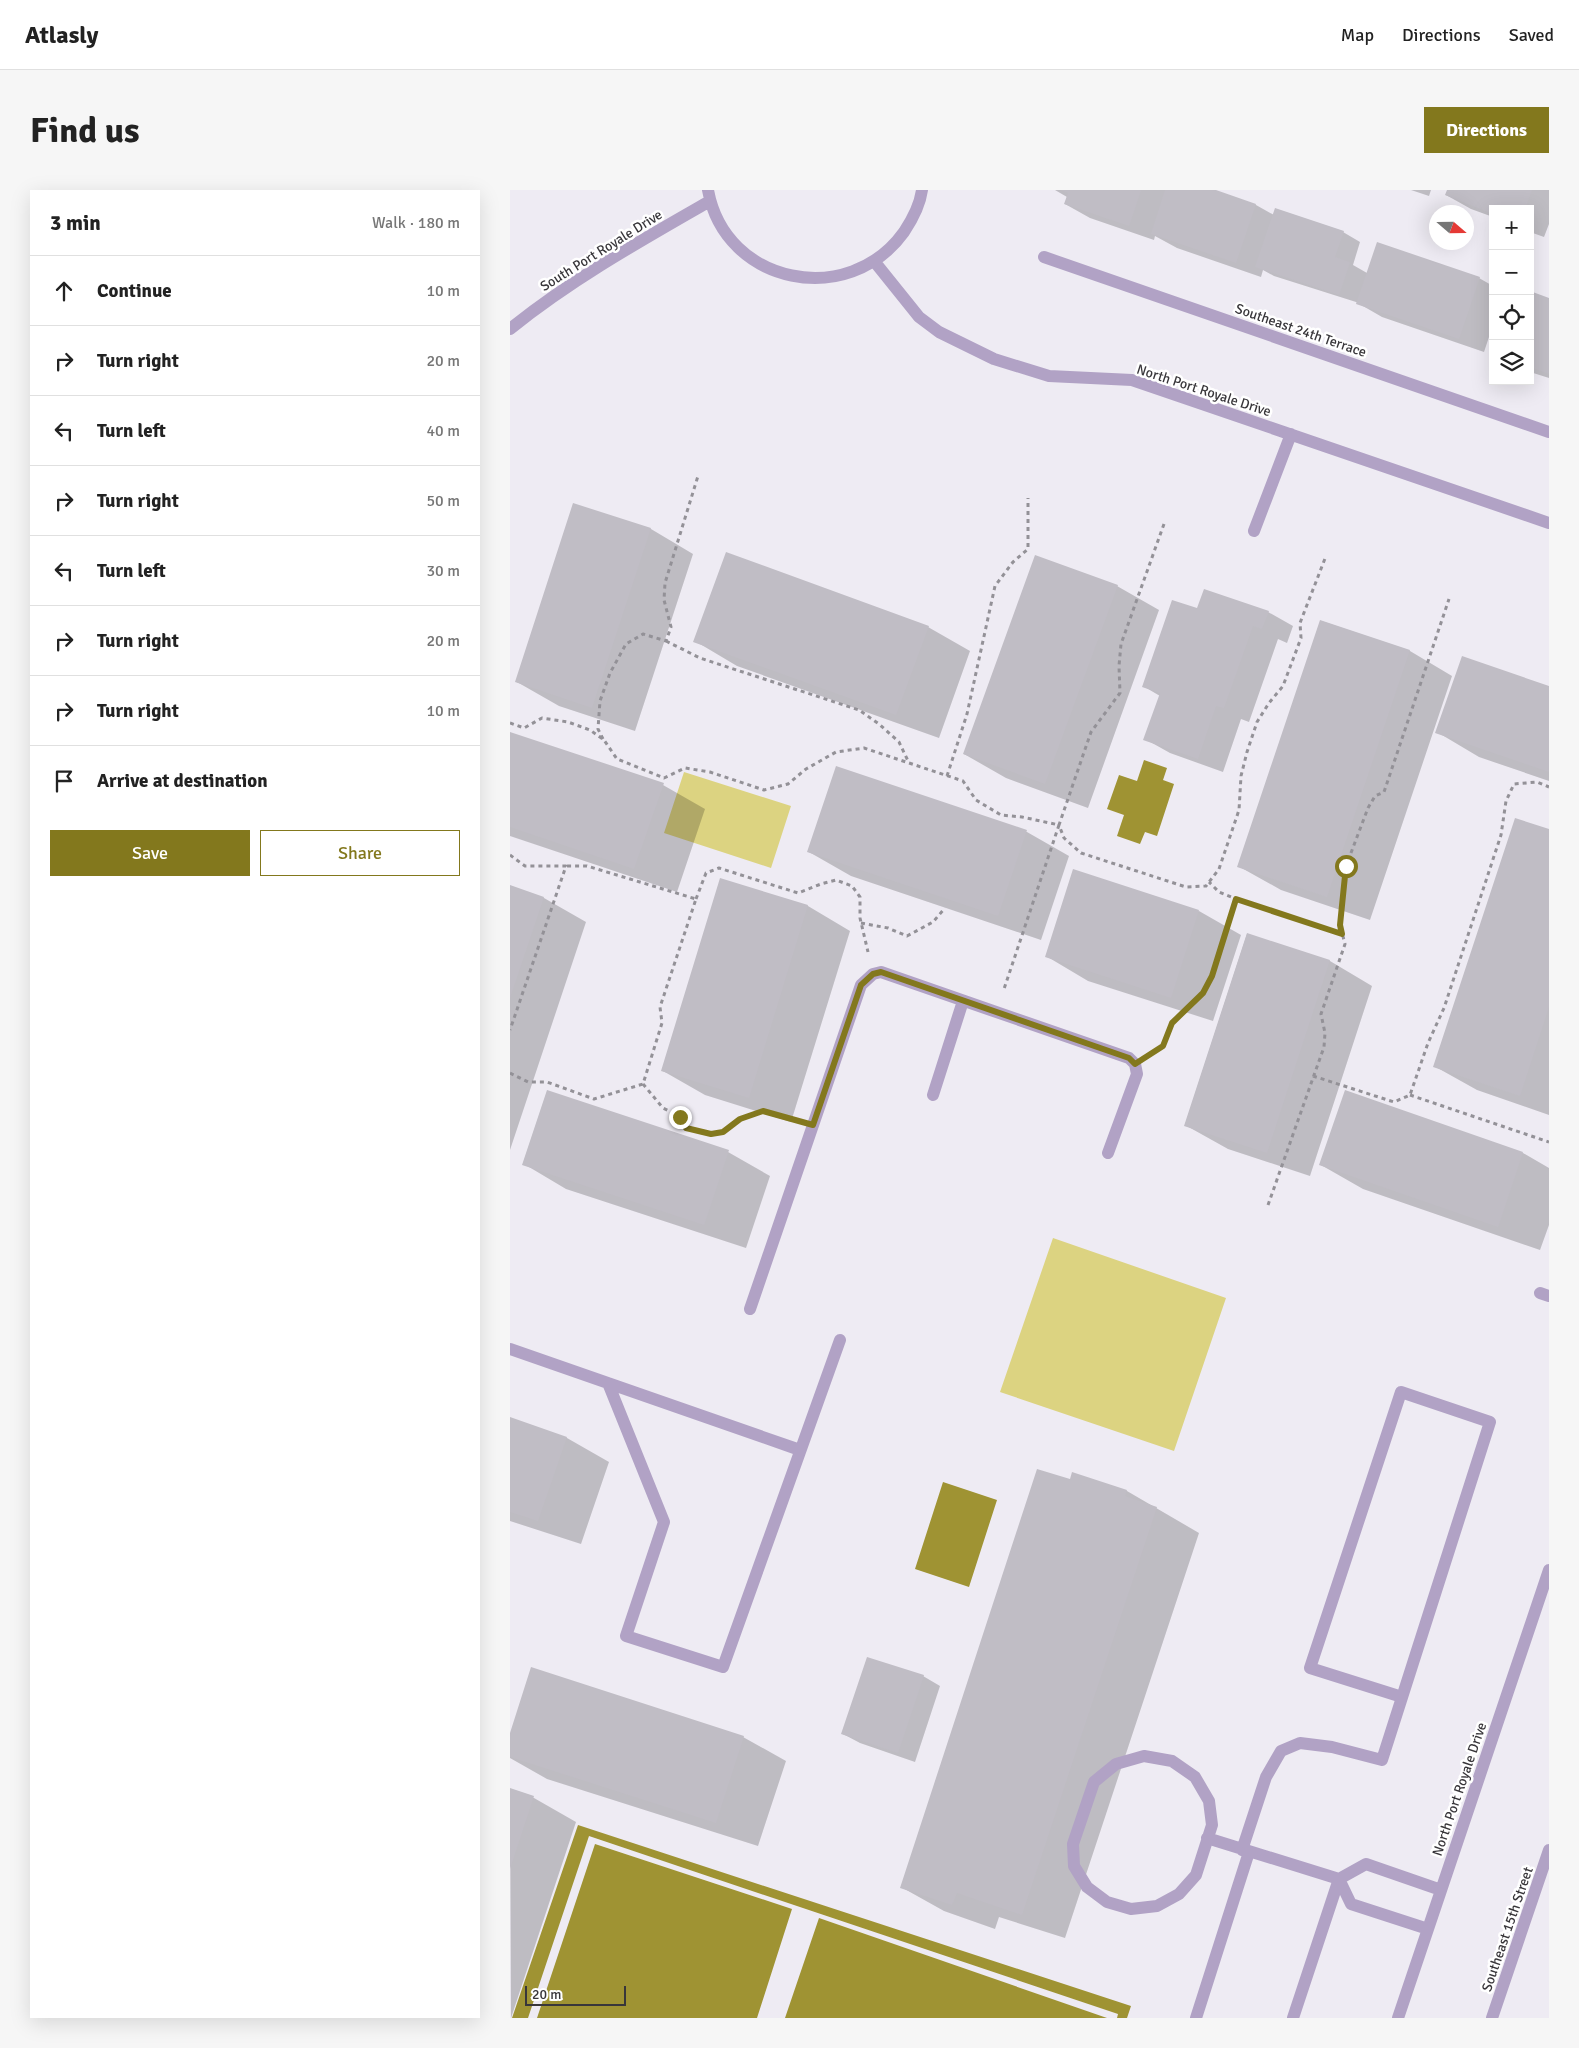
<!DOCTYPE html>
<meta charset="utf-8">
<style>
:root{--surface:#fff;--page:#f6f6f6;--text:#222;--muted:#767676;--line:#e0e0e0;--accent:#83781d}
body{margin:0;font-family:Signika,sans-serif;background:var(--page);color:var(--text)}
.controls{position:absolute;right:15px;top:15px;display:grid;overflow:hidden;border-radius:0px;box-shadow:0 5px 20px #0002}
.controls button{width:45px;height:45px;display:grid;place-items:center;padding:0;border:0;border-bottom:1px solid var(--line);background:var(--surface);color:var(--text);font:25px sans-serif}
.compass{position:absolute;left:919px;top:15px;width:45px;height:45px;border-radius:50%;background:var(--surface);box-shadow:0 5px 20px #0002;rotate:110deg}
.scale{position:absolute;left:15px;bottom:12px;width:101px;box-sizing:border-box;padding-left:5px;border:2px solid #38363a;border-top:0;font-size:14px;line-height:18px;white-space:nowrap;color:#38363a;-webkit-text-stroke:4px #fff;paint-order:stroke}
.stop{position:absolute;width:15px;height:15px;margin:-11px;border:4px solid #83781d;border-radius:50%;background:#fff}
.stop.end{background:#83781d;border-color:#fff;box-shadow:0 1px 5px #0008}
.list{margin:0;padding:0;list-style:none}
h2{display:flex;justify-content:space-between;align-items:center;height:65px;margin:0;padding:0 20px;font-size:21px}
h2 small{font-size:16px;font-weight:400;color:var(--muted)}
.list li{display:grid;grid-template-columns:32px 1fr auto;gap:15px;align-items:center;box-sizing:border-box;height:70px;padding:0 20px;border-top:1px solid var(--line)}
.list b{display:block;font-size:19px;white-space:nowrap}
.list em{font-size:16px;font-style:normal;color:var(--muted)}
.actions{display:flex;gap:10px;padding:15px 20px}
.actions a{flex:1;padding:11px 0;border:1px solid var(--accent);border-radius:0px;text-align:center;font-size:18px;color:var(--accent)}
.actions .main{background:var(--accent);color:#fff}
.icon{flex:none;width:28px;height:28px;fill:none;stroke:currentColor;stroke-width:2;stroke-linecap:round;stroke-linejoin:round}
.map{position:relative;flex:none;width:1039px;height:1828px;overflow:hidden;border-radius:0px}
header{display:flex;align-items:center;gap:30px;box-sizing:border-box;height:70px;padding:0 25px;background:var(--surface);border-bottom:1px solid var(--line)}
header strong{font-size:24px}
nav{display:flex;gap:28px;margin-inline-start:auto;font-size:18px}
.intro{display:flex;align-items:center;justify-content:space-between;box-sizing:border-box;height:120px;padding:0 30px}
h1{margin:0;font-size:35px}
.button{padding:12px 22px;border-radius:0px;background:var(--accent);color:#fff;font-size:18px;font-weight:700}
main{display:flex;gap:30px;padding:0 30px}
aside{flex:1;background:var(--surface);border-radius:0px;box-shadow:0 5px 20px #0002}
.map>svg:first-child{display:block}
</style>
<header>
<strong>Atlasly</strong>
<nav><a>Map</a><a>Directions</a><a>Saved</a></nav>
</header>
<div class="intro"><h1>Find us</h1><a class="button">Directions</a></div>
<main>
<aside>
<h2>3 min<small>Walk · 180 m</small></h2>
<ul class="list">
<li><svg class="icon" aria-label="ahead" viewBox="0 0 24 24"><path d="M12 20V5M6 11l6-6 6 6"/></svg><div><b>Continue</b></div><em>10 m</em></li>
<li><svg class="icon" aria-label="right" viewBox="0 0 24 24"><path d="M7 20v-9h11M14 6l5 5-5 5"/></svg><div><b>Turn right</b></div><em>20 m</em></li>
<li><svg class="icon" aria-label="left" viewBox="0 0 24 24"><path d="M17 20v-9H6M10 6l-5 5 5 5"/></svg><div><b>Turn left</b></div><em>40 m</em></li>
<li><svg class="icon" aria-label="right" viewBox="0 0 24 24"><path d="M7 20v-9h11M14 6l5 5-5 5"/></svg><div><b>Turn right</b></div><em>50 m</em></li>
<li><svg class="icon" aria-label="left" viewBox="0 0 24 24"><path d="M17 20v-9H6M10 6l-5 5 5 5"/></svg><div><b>Turn left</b></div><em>30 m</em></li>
<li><svg class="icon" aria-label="right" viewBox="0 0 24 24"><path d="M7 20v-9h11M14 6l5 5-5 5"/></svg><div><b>Turn right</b></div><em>20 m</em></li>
<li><svg class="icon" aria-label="right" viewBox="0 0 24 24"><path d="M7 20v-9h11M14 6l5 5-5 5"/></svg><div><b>Turn right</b></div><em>10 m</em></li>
<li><svg class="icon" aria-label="arrive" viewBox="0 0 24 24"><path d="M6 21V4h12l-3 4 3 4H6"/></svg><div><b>Arrive at destination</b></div></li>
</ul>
<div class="actions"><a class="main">Save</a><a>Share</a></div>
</aside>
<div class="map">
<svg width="1039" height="1828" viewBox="0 0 1039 1828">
<rect width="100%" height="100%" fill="#eeebf3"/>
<path fill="#dcd381" d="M174,582L281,616L261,678L154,643Z
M543,1048L716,1108L664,1261L490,1202Z"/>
<path fill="#9f9333" d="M634,570L657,578L653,590L664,594L647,646L635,642L630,654L607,646L614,625L597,619L609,585L627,591Z
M433,1292L487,1310L459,1397L405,1379Z
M68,1635L621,1816L617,1828H2Z"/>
<path fill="#eeebf3" d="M79,1646L608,1824L607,1828H597L309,1728L275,1828H247L282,1719L85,1654L27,1828H18Z"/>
<path fill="#0003" d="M545,0H702L746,15L764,25L833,42L850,52L843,75L857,83L969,88L983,96V135L974,162L872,127L846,112L764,86L753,80L751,87L667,58L645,46L644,50L580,28L555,14L557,7Z
M901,0H921L919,6Z
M938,0H1039V34L1034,47L1020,42V19H983V27L961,19L936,5Z
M1020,102L1039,109V188L1020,182Z
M64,315L141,339L183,364L125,541L49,516L7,492Z
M607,396L649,420L578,618L496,588L454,564Z
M688,420L758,422L783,436L777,453L768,449L739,532L731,529L713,582L660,563L635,549L650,506L633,496Z
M811,431L900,461L942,486L860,730L771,700L728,676Z
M418,437L460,461L429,548L227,476L185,451Z
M1039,497V591L969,567L927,542Z
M0,543L153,595L195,619L167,702L0,646Z
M327,578L517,642L559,666L531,750L341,686L299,662Z
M1039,640V925L967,900L924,876Z
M211,690L298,716L340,741L281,932L195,905L153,881Z
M0,697L34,708L76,732L0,960Z
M689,721L731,745L703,831L578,791L536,766Z
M737,744L820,771L862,796L800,986L718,959L675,935Z
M218,962L260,986L236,1058L56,999L14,974Z
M1013,963L1039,978V1035L1030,1060L853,999L811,975Z
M0,1229L57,1248L99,1272L71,1354L0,1331Z
M561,1291L617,1301L689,1343L555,1748L489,1727L485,1739L434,1721L391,1697Z
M413,1486L430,1496L405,1572L350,1553L333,1544Z
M233,1547L276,1571L248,1656L37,1589L0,1568V1548Z
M0,1600L24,1608L66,1632L1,1828Z"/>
<path fill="#c0bdc5" d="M550,0H631L619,36L554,14L558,3Z
M655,0H706L746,14L726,73L641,44Z
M937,0H1022L1015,19H983V24L935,5Z
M765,18L834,41L825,67L840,72L829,105L745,77Z
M867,52L970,87L949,149L846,114Z
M1020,101L1039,108V184L1020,177Z
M63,313L141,338L82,518L5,492Z
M216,362L419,436L386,525L183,452Z
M525,365L608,395L535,594L453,564Z
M694,399L759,421L752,439L743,436L714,518L706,516L688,569L633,550L650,503L632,497L662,410L687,418Z
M810,430L900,460L817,707L727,677Z
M952,466L1039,496V582L925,543Z
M0,542L154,593L124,679L0,637Z
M326,576L517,640L488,726L297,662Z
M1005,628L1039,639V817L1010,906L923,877Z
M563,679L689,720L661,808L535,767Z
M210,688L298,715L239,908L151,881Z
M0,695L34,707L0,808Z
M737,743L820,770L757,963L674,936Z
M37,900L219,960L194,1035L12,975Z
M835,900L1013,962L988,1037L809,975Z
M0,1227L57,1247L28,1331L0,1322Z
M527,1279L560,1289L562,1282L617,1300L615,1306L647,1317L512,1725L447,1703L442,1715L390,1698Z
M357,1467L414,1485L388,1563L331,1544Z
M21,1477L234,1546L206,1633L0,1567V1543Z
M0,1598L24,1606L0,1679Z"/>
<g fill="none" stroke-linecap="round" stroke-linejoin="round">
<path stroke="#939197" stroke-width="3" stroke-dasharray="4 4" stroke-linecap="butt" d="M654,334L611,454L609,476L610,503L581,542L549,635L554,648L571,663L676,697L696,696L709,679L729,620L731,586L737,562L747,532L759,513L773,496L791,448L790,433L816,366
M156,451L190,468L349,520L369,534L389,552L399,573
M0,533L14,538L32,528L58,532L80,540L94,550L107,569L154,588L175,578L200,582L254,600L278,594L296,579L326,562L354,558L453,591L466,610L491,625L512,627L549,635L494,799
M93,549L88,539L90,511L100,483L116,454L133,444L156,451L161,437L154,410L155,393L188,286
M437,586L457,524L485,396L503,372L518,359V308
M0,665L15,676H56L0,840
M186,709L196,683L209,678L288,703L311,694L326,690L342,696L350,707V728L358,762
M726,709L832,744
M351,733L378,738L397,746L423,732L435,718
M644,862L653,856L662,833L693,803L702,786L726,709L709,702L699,692
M0,883L18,892H37L84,909L133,894L152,833L150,817L186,709L77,676H56
M803,886L884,912L900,905L918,853L934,818L991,645L996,611L1004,594L1027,592L1039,597
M133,894L153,918L171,927L176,938L201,944L213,942L230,929L253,921L280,928
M900,905L1039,952
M758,1015L814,857L815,843L811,824L835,754L830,735L836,676L858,618L865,606L874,602L939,409"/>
<path stroke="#b1a2c5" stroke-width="12" d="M198,0C215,95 339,119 394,42C402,30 410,15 412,0
M534,67L1039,242
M364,71L409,127L429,142L484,169L539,186L622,190L1039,333
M0,139C62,89 132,50 200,11
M744,341L781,244
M423,905L453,811
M1030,1103L1039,1106
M240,1119L351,795L363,784L371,782L619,868L625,874L627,884L598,963
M0,1159L290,1260
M98,1193L154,1332L116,1446L213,1477L330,1150
M634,1566L662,1571L685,1587L699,1611L702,1635L686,1685L669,1704L647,1716L621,1719L597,1712L577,1697L564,1676L563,1654L584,1592L606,1574Z
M697,1648L829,1689L841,1714L918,1739
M732,1660L756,1587L771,1561L790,1553L822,1557L872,1570L980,1232L891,1202L800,1478L892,1507
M686,1828L739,1662
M783,1828L829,1689L856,1674L931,1700
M888,1828L1039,1380
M982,1828L1039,1660"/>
</g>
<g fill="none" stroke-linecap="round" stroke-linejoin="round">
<path stroke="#83781d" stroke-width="6" d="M170,927L176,938L201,944L213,942L230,929L253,921L303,935L351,795L363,784L371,782L619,868L625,874L653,856L662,833L693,803L702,786L726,709L832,744L830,735L836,676"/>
</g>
<g text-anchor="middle" stroke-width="5" stroke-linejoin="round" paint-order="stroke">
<g font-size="14" fill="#38363a" stroke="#fff">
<text transform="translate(91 60) rotate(-32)" y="5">South Port Royale Drive</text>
<text transform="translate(791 140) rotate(19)" y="5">Southeast 24th Terrace</text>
<text transform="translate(694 200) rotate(18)" y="5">North Port Royale Drive</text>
<text transform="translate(949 1599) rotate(-71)" y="5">North Port Royale Drive</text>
<text transform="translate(997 1739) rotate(-71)" y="5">Southeast 15th Street</text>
</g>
</g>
</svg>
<div class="controls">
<button>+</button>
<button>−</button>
<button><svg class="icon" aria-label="locate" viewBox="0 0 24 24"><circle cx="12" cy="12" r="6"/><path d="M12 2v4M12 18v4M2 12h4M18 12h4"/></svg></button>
<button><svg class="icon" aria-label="layers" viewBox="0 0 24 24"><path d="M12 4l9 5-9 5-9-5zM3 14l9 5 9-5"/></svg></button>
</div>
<svg class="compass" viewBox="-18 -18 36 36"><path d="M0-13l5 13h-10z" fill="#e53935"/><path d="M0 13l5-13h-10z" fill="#767676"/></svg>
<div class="scale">20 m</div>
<div class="stop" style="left:836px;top:676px"></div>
<div class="stop end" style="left:170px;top:927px"></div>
</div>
</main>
